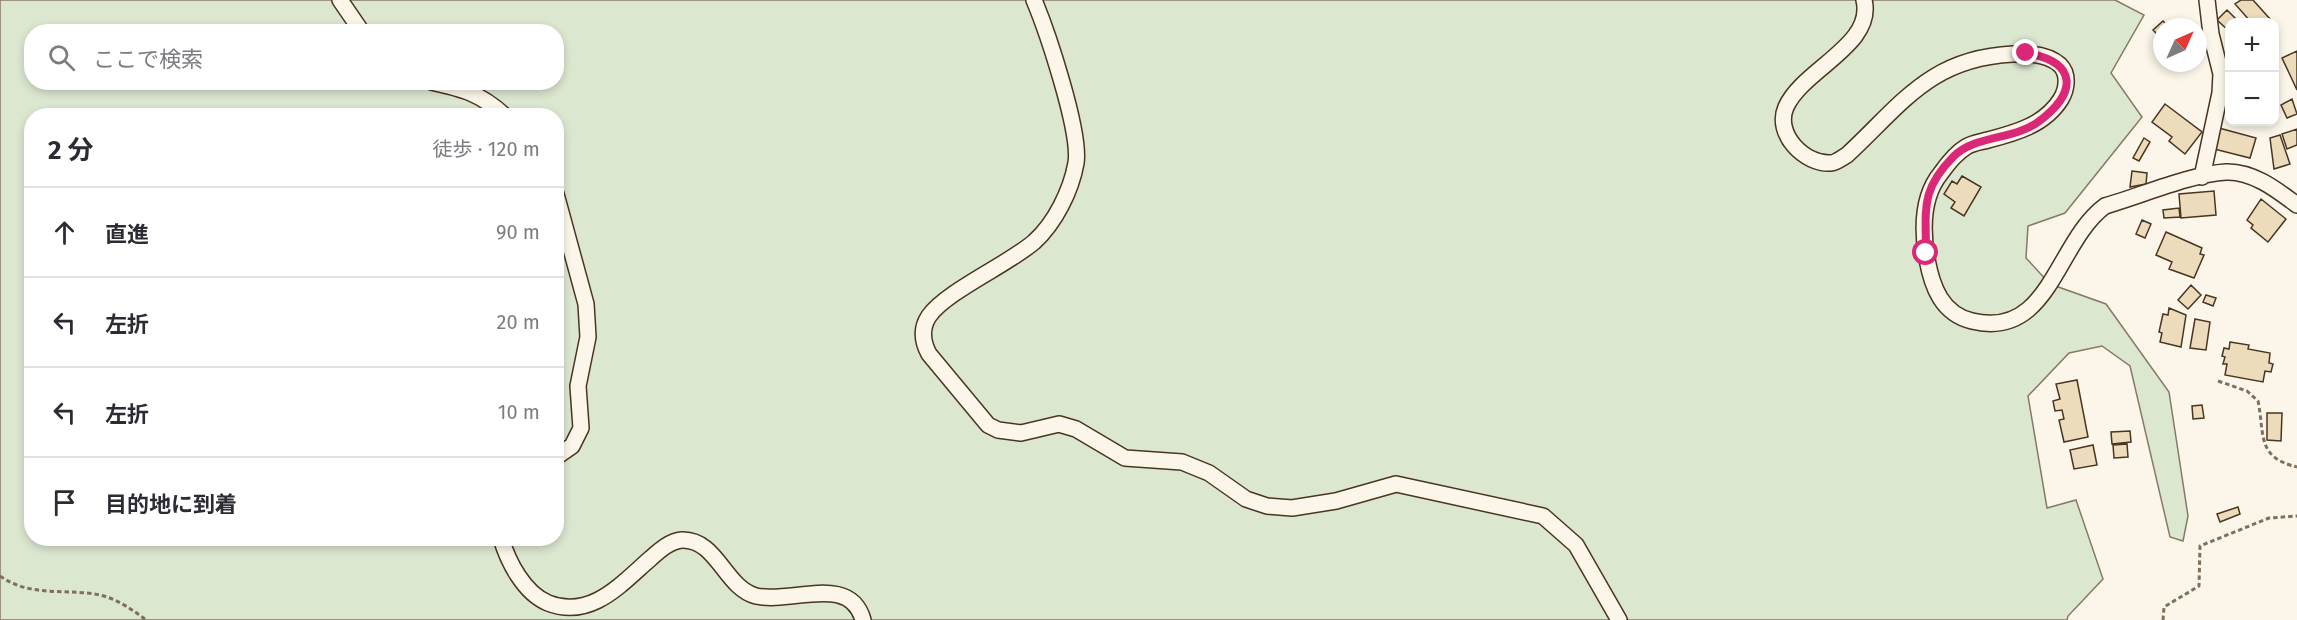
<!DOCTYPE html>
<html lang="ja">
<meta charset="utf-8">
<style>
:root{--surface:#fff;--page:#f2f2f3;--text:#2b2b33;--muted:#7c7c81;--line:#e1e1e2}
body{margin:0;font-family:"Fira Sans","Noto Sans JP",sans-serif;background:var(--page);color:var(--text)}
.controls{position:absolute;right:18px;top:18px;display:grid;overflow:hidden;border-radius:12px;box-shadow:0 3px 9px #0003}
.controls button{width:54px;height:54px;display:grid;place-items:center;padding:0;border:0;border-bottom:2px solid var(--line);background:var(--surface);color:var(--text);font:30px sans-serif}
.compass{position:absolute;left:2153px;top:18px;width:54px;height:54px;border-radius:50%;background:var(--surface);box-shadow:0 3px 9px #0003;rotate:45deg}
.stop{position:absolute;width:18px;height:18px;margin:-14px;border:4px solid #db2777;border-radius:50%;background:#fff}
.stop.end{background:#db2777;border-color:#fff;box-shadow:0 2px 6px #0008}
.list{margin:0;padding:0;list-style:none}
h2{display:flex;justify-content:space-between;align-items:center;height:78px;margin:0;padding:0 24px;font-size:26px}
h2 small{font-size:20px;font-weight:400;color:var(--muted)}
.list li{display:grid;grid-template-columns:39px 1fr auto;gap:18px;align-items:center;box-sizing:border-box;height:90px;padding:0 24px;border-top:2px solid var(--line)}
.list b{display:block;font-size:22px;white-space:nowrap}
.list em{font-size:20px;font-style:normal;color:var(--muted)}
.icon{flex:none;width:33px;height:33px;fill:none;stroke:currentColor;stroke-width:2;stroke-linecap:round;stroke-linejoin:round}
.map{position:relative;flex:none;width:2297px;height:620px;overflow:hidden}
.search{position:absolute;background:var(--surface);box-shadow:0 3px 9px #0003;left:24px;top:24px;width:540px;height:66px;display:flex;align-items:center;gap:15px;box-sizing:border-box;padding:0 21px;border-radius:24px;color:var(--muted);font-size:22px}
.panel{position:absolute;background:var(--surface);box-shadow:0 3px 9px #0003;left:24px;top:108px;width:540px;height:438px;border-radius:24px}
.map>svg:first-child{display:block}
</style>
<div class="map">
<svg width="2297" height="620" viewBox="0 0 2297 620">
<rect width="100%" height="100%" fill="#fbf6e9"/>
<path fill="#dce7d0" stroke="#887966" stroke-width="1.5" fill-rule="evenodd" d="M0,0H2115L2144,15L2111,73L2142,117L2065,213L2028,226L2026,258L2050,284L2106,304L2169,392L2188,516L2183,541L2170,537L2130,366L2102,346L2069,353L2028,396L2047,508L2076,500L2103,579L2068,616L2067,620H0ZM32,32H556V82H32ZM32,116H556V538H32Z"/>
<path fill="#ecdcbc" stroke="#4a3520" stroke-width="1.5" d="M2241,0H2253L2270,19L2266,22H2251L2235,4Z
M2227,10L2239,22H2230V32L2217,20Z
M2163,21L2169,27H2162V39L2153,30Z
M2297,51V90L2282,58Z
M2292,99L2297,114L2287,118L2281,105Z
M2165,104L2202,132L2185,154L2169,141L2172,137L2152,122Z
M2219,128L2256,138L2250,158L2214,149Z
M2297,129V145L2287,149L2282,134Z
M2280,135L2290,164L2274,169L2270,138Z
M2144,138L2150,142L2139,161L2133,158Z
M2132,171L2147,173L2146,184L2130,187Z
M1962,176L1981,187L1964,216L1951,208L1955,202L1944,194L1952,181L1957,184Z
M2214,191L2216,215L2181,218L2179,194Z
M2261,199L2286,219L2268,242L2251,228L2253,225L2247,220Z
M2179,208L2180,217L2164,218L2163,210Z
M2142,220L2151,224L2145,238L2136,234Z
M2166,232L2202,248L2200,254L2204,255L2194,278L2169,269L2172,262L2156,255Z
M2191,285L2201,295L2188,309L2178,300Z
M2206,295L2216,298L2213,306L2203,302Z
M2169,308L2186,315L2181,347L2160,342L2162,333L2159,332L2163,314L2168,315Z
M2195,319L2210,322L2206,350L2190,348Z
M2230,342L2249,345L2248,349L2270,353L2269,363L2273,364L2271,372L2265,371L2263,382L2225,375L2227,364H2223L2225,357L2222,356L2224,348L2229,349Z
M2077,380L2088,437L2064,442L2059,420L2064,419L2062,410L2055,411L2053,401L2060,399L2056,384Z
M2202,405L2204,418L2193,419L2192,406Z
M2267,413H2282L2281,441L2267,440Z
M2130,431L2131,442L2112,444L2111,432Z
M2127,444L2128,457L2114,458L2113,445Z
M2093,445L2097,465L2074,469L2070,450Z
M2238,507L2240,514L2220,522L2217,514Z"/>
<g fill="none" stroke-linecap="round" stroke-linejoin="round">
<g stroke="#4a3520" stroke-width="18">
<path id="minor" d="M340,0L362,32
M1034,0C1047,31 1081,132 1076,163C1071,191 1055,223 1034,242C1007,265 947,291 929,316C921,328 922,341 929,354L988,425L998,430L1021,433L1059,424L1076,429L1125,458L1182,462L1209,473L1246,499L1267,506L1292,508L1336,501L1396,484L1543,516L1576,545L1619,620
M1864,0C1875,45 1803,69 1786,107C1774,134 1805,165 1831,163C1836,163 1842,158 1847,155C1902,104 1930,58 2013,54C2028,53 2048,54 2060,65C2069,74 2067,89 2061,99C2045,125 2015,133 1988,140C1981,142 1972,143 1966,147C1956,153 1948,163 1941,173C1922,196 1922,230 1927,259C1932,287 1942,314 1972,321C2050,340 2056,242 2105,206C2140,196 2191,174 2226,172C2253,171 2277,190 2297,205
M431,82C463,89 480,93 505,116
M2202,177L2220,93L2221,74L2211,34L2207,0
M556,194L586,304L588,337L578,386L581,428L572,446L556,457
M501,538C508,562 524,593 548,603C591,620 621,584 651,558C660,550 670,541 682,540C717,539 725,588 756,596C792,604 850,573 863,620"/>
</g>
<path stroke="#7f6f5c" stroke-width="3" stroke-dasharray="4.5 3" stroke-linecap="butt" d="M2218,381L2247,391L2258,401C2265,435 2256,457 2297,467
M0,576C31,598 66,588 100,595C117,599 133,610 146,620
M2163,620L2164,607L2199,586L2200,546L2269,518L2297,516"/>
<use href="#minor" stroke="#fbf6e9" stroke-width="15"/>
</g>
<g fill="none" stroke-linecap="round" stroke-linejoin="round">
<path stroke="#db2777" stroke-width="8" d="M1926,253C1926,209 1920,190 1954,156C1976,135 2013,140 2038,122C2078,93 2078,62 2026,53"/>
</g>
</svg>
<div class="controls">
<button>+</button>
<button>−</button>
</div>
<svg class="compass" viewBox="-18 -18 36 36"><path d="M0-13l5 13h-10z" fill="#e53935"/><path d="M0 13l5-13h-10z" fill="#7c7c81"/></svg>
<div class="stop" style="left:1926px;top:253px"></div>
<div class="stop end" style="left:2026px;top:53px"></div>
<div class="search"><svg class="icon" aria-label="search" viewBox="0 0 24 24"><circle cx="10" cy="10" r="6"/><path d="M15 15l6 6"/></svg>ここで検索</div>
<section class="panel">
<h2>2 分<small>徒歩 · 120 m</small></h2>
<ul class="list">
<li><svg class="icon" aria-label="ahead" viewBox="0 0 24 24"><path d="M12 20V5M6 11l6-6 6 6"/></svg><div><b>直進</b></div><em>90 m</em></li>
<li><svg class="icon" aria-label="left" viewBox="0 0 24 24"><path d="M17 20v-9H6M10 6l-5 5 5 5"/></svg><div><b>左折</b></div><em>20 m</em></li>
<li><svg class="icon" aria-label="left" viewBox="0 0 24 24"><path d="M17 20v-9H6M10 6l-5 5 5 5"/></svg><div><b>左折</b></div><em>10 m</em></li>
<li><svg class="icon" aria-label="arrive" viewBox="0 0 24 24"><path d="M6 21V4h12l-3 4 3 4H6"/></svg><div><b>目的地に到着</b></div></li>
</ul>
</section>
</div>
